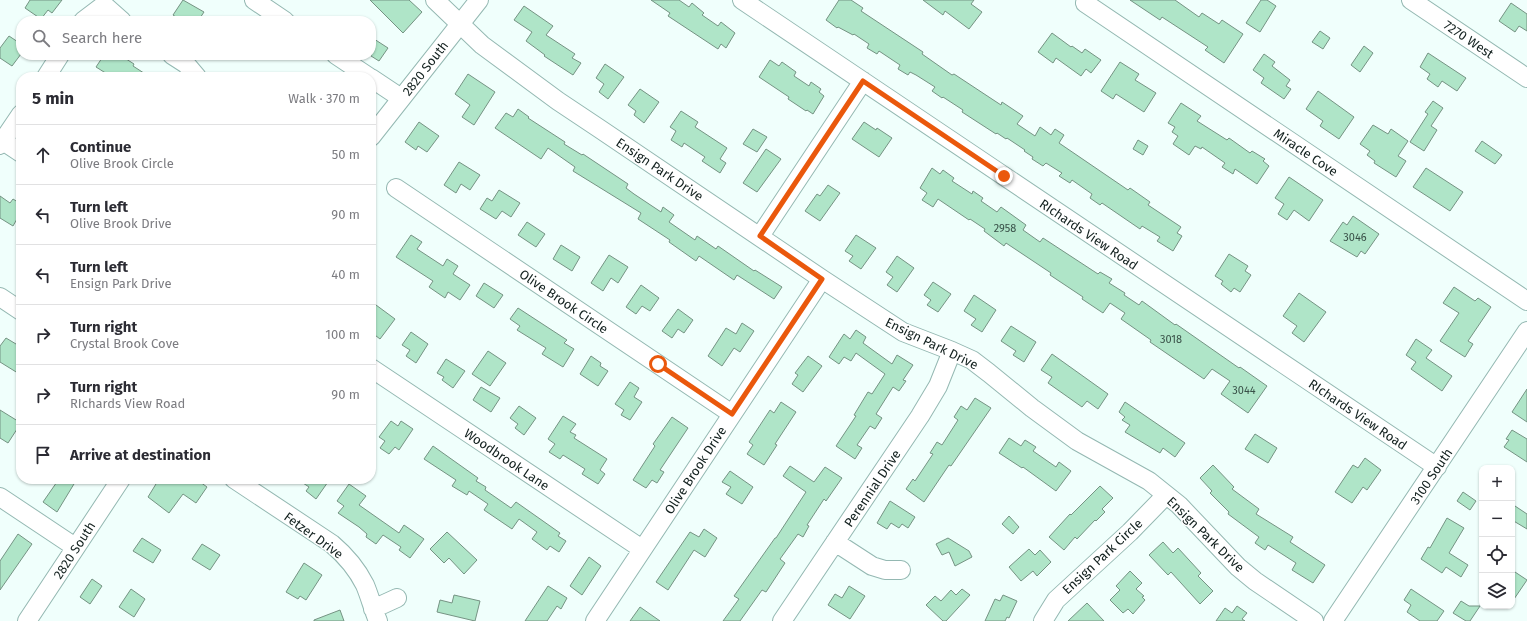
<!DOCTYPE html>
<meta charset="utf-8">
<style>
:root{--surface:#fff;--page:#f7f7f7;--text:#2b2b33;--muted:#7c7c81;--line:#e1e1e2}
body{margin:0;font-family:"Fira Sans",sans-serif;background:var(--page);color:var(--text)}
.controls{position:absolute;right:12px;bottom:12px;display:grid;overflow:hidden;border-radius:8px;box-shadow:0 1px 3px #0004}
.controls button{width:36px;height:36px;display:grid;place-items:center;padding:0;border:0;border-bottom:1px solid var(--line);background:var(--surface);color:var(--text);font:20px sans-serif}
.stop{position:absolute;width:12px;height:12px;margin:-9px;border:3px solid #ea580c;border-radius:50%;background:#fff}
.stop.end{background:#ea580c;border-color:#fff;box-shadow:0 1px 4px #0008}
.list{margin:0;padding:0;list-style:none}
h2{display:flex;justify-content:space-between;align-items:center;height:52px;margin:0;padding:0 16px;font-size:17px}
h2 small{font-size:13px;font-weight:400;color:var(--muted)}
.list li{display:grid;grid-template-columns:26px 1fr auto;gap:12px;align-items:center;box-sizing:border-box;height:60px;padding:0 16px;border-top:1px solid var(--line)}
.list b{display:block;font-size:15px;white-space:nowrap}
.list p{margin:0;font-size:13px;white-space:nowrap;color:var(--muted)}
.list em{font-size:13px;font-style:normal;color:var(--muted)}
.icon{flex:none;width:22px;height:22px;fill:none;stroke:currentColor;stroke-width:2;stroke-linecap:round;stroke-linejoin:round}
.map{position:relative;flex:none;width:1527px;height:621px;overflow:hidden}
.search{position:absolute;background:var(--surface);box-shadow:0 1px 3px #0004;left:16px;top:16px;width:360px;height:44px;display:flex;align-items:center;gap:10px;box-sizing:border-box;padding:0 14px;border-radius:16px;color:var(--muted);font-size:15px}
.panel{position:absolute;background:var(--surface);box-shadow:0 1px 3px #0004;left:16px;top:72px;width:360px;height:412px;border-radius:16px}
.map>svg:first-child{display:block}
</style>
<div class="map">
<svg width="1527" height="621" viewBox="0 0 1527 621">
<rect width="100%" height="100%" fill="#f0fffc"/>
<path fill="#afe5c8" stroke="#759383" d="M30,0H62L52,13L48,10L41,19L25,8Z
M183,0L204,12L198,21H182L173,15Z
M370,0H409L422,12L403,33Z
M651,0H679L689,7L692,3L704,13L702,15L718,26L721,22L735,33L726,48L721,44L718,49L668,16L670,13Z
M839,0H851L863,8L861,11L923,52L922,54L952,75L954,74L1001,105L1002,102L1023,116L1017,124L1035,136L1040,127L1051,135L1055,129L1064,135L1059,143L1128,190L1130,188L1150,202L1148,205L1181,227L1177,233L1182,236L1173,251L1157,241L1160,237L1142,226L1140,229L1102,203L1100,205L1090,198L1092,194L1072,180L1070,183L1059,176L1062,173L1046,163L1043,166L1032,159L1033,157L1024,151L1025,150L1007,138L1006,139L997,133L996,134L962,112L963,110L943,97L942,98L932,91L935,87L916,75L910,72L908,75L898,69L900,65L879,51L877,54L867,48L869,44L854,34L853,35L838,27L837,28L826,20Z
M923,0H974L971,4L982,12L969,29L945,11L943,15Z
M1130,0H1175L1199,17L1202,13L1219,24L1222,20L1243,34L1224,63L1205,50L1208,47L1162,17L1160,20Z
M1261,0H1267L1276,6L1260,32L1246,23Z
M1511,3L1527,14V31L1519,26L1515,32L1499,21Z
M524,6L553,26L546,35L575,54L572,58L581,63L573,75L544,56L545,55L526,41L532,32L514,20Z
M1320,31L1330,38L1323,49L1312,42Z
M1052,33L1071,47L1072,46L1082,53L1085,49L1101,60L1091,73L1086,69L1081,76L1056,58L1053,63L1038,52Z
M9,36L21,44V54L12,66L0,58V48Z
M371,37L388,48L379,61L371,56Z
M1364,46L1373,53L1360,72L1351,65Z
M1428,53L1466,78L1457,91L1442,81L1438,87L1427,79L1430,74L1420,67Z
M1264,54L1275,62L1272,66L1290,80L1286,86L1291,89L1284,99L1261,83L1264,78L1253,70Z
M104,55H120L134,64L133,66L150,77H112L96,67Z
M770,60L779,66L782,62L796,72L794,76L809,86L811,82L821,89L819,92L824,96L813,114L807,110L806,111L788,99L789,97L759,77Z
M1120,62L1139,74L1135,80L1156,93L1144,112L1116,94L1113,99L1101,91Z
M605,64L624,77L608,99L599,92L604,84L596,78Z
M468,74L495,92L474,125L462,117L470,105L455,94Z
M640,89L659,102L644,123L634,115L636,111L628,105Z
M1318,91L1354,117L1339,139L1320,126L1323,121L1306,109Z
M1433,101L1443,108L1431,126L1437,130L1424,151L1410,142L1428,114L1425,112Z
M1181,103L1201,116L1197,121L1227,140L1229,138L1250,153L1252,151L1265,159L1263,161L1269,166L1257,184L1235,169L1233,174L1222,167L1225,163L1202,147L1201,149L1195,146L1189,155L1173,144L1178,136L1172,132L1175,127L1168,123Z
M518,109L529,117L528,118L565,142L564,144L582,155L583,154L628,184L626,188L634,194L661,212L663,207L674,215L669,222L695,240L697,236L716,249L718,246L754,271L755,270L782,287L774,299L737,275L734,280L699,256L696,261L669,242L670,240L638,219L641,213L573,171L575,167L548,148L541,159L495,128L506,113L513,117Z
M681,111L698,122L695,127L727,148L720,159L726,163L720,173L702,161L705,157L684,143L682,147L671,140L676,131L670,127Z
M419,122L439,136L427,152L418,146L416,150L405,142Z
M864,122L876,130L877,128L892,138L879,157L852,139Z
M1373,125L1388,134L1391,129L1408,141L1398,156L1406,161L1396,177L1374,163L1375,161L1367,155L1370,151L1360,144Z
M753,129L767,137L757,152L743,144Z
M1138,140L1148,146L1143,155L1133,149Z
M1482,141L1502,155L1495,164L1475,151Z
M766,149L781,159L757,192L743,183Z
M459,162L480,175L470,190L461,184L456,193L444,185Z
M932,168L940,174L943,170L954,178L952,181L972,194L973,191L983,198L981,201L997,212L1001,207L1026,225L1023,230L1040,242L1043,238L1098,274L1100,272L1112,279L1109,283L1125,293L1124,295L1139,305L1142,301L1175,325L1176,324L1239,368L1240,367L1267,386L1248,413L1221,394L1230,381L1212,369L1204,379L1150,342L1151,340L1121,319L1125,313L1110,303L1103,313L1082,299L1083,297L1050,275L1051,273L1006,243L1004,246L984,231L985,229L970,219L969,220L938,199L933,207L922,200L927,193L920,188Z
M1426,168L1463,192L1450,211L1413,187Z
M1289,177L1323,200L1309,221L1294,210L1287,220L1278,214L1284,204L1275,198Z
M828,185L840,193L820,221L805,211L817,194L820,196Z
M499,190L520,203L511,217L502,211L496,219L480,209L487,198L492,201Z
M0,196L10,203L13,199L21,204V222L17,219L13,226L0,218Z
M1353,216L1379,234L1365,254L1361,251L1357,257L1330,241L1343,222L1347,225Z
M527,222L545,234L536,247L518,235Z
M411,235L422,242L417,249L443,266L447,259L458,266L453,274L470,285L460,300L448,292L445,298L429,287L433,281L396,257Z
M856,235L876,248L861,269L849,261L853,256L845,251Z
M561,245L580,257L572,271L553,259Z
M1229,254L1248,266L1245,271L1251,275L1240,292L1234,288L1231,292L1221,284L1223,281L1215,276Z
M609,255L628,267L618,283L611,278L603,291L591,283Z
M897,256L914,268L897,292L887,285L893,277L886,272Z
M933,282L951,294L938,312L927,305L931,300L924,295Z
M484,283L503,295L494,308L476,296Z
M641,285L659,298L650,311L642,306L636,314L626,307Z
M1454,287L1475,301L1478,298L1491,307L1468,341L1473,344L1465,357L1440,341L1459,313L1443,303Z
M1299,293L1326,312L1304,342L1292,333L1297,326L1283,316Z
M974,295L996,310L982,332L971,325L976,319L964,311Z
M376,305L395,319L380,339L371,332V311Z
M518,308L567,340L564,343L574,349L563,367L542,354L546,348L517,330L520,326L510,319Z
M678,309L693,320L684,333L678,329L672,338L662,331Z
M742,323L754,331L740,352L734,348L722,366L708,356L726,328L736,334Z
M1011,326L1036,342L1024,362L1013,355L1016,351L1001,341Z
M856,330L866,337L863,343L892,364L897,355L913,365L903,380L906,381L899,391L893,387L876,414L882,418L875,429L870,426L857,445L862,448L855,459L836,446L856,416L854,415L868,392L872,394L885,374L856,353L851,361L844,357L839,364L829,357L844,334L850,339Z
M411,332L428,344L416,363L406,356L410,350L402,345Z
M6,338L21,347V375L0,362V346Z
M1416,339L1432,350L1426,358L1452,376L1442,391L1411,369L1416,362L1406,355Z
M488,351L506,363L490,386L472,374Z
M1052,354L1108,394L1098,409L1087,401L1082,407L1048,383L1052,377L1041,370Z
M591,356L601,363L600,366L608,371L598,386L580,374Z
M808,356L822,366L803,392L792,384L798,375L795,373Z
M446,359L465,371L453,388L442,380L444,377L437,373Z
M630,382L639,388L634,397L642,402L630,420L621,415L624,410L615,404Z
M481,387L500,398L491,412L473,400Z
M1527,389V422L1512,412Z
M975,398L991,408L951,466L949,465L924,502L906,489L913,479L915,481L933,454L930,453L937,442L942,445L958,420L954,417L961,406L967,410Z
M781,402L796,412L775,444L777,445L764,465L747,454L753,445L749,442L770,410L774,413Z
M1125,402L1185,443L1175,457L1163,448L1160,453L1125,432L1130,425L1122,420L1125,417L1119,412Z
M519,406L536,418L524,435L515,428L518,424L510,418Z
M0,410L21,423L8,443L0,438Z
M563,416L576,424L570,432L576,435L574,438L607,459L600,470L605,474L598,484L582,474L585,469L563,455L560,459L549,452L555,444L548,439Z
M672,417L688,428L660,470L664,472L657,483L652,480L646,488L633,480L655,446L653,444Z
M391,421L398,426L401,421L413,429L399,450L395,447L389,454L380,448L385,441L379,437Z
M1512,430L1527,439V462L1504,447L1509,440L1506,439Z
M1255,434L1277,448L1268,463L1245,449Z
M1009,438L1021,446L1025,440L1036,447L1033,451L1056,467L1059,462L1071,471L1056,491L1023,467L1022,468L999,453Z
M433,446L478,478L476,481L486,487L485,490L511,508L516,502L560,533L558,536L566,541L559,552L550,546L547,550L532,539L537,532L519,519L512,529L484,510L488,504L469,491L467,495L452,486L456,480L424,459Z
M1365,458L1381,470L1367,490L1363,487L1352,503L1335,492L1353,465L1358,468Z
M1213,465L1234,487L1232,489L1259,509L1256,514L1293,537L1290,542L1325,565L1313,583L1292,570L1296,563L1268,545L1265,550L1255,543L1259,537L1228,514L1229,512L1210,493L1212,491L1200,478Z
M790,466L814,482L825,467L842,478L826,501L824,499L807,525L809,526L803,537L798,534L780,559L785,563L766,592L762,590L740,621H723L739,599L734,596L775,538H776L806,492L783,476Z
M730,471L753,487L742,504L726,494L731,487L722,482Z
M59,479H77L57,512L43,502Z
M159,479H196L207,487L196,503L183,494L169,513L148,497Z
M297,479H330L316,499L306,491L309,487Z
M349,484L366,496L359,505L399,533L404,525L424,539L410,558L399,550L401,547L383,535L376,544L366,537L367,534L359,527L338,513L344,506L337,501Z
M1100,486L1113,498L1102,509L1105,512L1096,521L1095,520L1077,539L1075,537L1064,550L1049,537L1070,514L1071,515Z
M1463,492L1476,501L1470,510L1457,501Z
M890,501L915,517L908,528L902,524L899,528L891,523L887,529L877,523Z
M1512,504L1527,514V529L1512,520Z
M1009,516L1019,527L1013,534L1002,524Z
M1447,518L1464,528L1449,553L1468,565L1461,577L1446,567L1442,573L1421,559L1428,547L1430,548Z
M704,529L717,538L705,557L694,550L668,590L656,582L690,532L699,537Z
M447,532L477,560L464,574L449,558L444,563L430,549Z
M18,534L32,544L0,590V561Z
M142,538L161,550L153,563L133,551Z
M948,538L969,551L972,557L955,566L949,552L942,555L936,544Z
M1163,542L1173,553L1178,548L1201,573L1198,576L1213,591L1200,604L1171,572L1168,575L1149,555Z
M202,544L220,555L210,570L192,559Z
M1029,549L1035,555L1040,550L1051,562L1037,576L1033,571L1021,581L1009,567Z
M589,557L601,566L582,595L570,586Z
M304,563L322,575L306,600L300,596L298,599L286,592Z
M1512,570L1527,580L1512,602Z
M1130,571L1142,583L1136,589L1144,596L1142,597L1145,600L1133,614L1128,609L1123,613L1110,600L1120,590L1116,586Z
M92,579L102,586L90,604L80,597Z
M548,586L567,598L561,609L557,606L547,621H525Z
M849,586L865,596L850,619L828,605L835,594L842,598Z
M131,589L145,599L134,617L119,607Z
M962,589L970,595L946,621H943L926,605L935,596L941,601L951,590L956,595Z
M1411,589L1444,611L1437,621H1420L1407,612L1411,605L1404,600Z
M454,595L480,601L475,621L437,612L440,600L452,603Z
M1003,595L1017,601L1009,618L1007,617L1005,621H985L995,599L1000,601Z
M1461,601L1469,606H1480L1470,621H1466L1453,613Z
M1087,603L1104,621H1068Z
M1237,606L1247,613L1242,619L1245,621H1216L1225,608L1232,613Z
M640,607L660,621H630Z
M340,610L344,621H314V620Z"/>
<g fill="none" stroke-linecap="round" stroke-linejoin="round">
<g stroke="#94b8b2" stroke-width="20">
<path id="minor" d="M254,0L285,21
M435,0L482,45L558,101L600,129L822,279L903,332L952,351L972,360L989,373L1032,408L1077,441L1149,481L1179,505L1238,567L1255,581L1314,621
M742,0L1437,467
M1411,0L1527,78
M1085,3L1527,301
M83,21L104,5L122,21
M172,55L186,64L197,77
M336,55L369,77
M46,77L60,55
M371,78L401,98
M371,137L479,0
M3,141L21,153
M0,145L21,114
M396,188L732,414
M760,236L863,81
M0,297L21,311
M371,368L642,549
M234,479L332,544C345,555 357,569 365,585C370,597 373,609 378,621
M0,497L75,547
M835,542L872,566L885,570H901
M373,609L397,598
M27,621L121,479
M595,621L822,279
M782,621L920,416L938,386L952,351
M1043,621L1056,600L1130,532L1166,495
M1333,621L1527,331"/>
</g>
<use href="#minor" stroke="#fff" stroke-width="18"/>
</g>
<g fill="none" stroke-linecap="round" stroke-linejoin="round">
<path stroke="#ea580c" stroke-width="5" d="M658,364L732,414L822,279L760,236L863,81L1004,176"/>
</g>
<g text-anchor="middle" stroke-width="3" stroke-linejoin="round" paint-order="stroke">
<g font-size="11" fill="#395148">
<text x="1005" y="232">2958</text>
<text x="1355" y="241">3046</text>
<text x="1171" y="343">3018</text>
<text x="1244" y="394">3044</text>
</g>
<g font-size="13" fill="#12201e" stroke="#fff">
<text transform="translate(1469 39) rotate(34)" y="5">7270 West</text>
<text transform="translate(425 68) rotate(-52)" y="5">2820 South</text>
<text transform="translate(1306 152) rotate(34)" y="5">Miracle Cove</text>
<text transform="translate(660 169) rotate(34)" y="5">Ensign Park Drive</text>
<text transform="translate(1089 234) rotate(34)" y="5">RIchards View Road</text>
<text transform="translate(564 301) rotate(34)" y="5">Olive Brook Circle</text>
<text transform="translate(932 343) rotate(26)" y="5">Ensign Park Drive</text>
<text transform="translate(1358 414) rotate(34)" y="5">RIchards View Road</text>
<text transform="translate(507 459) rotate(34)" y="5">Woodbrook Lane</text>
<text transform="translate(695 470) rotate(-57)" y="5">Olive Brook Drive</text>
<text transform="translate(1431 476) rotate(-56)" y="5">3100 South</text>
<text transform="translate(872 488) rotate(-56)" y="5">Perennial Drive</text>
<text transform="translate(1206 534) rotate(44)" y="5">Ensign Park Drive</text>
<text transform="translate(314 535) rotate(36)" y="5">Fetzer Drive</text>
<text transform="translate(74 550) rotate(-57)" y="5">2820 South</text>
<text transform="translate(1102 556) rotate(-43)" y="5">Ensign Park Circle</text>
</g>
</g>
</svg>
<div class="controls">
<button>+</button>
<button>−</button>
<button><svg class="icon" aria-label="locate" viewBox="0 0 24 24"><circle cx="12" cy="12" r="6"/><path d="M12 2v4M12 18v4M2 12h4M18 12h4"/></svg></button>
<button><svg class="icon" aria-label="layers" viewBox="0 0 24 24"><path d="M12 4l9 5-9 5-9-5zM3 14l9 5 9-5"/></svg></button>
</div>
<div class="stop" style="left:658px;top:364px"></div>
<div class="stop end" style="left:1004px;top:176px"></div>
<div class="search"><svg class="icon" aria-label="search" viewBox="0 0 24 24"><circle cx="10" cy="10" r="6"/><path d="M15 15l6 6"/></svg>Search here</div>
<section class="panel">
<h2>5 min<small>Walk · 370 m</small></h2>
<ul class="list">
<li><svg class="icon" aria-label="ahead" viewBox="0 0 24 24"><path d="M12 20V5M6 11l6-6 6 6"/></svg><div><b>Continue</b><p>Olive Brook Circle</p></div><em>50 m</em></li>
<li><svg class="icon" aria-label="left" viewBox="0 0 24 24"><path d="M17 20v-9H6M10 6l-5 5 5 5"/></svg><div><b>Turn left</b><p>Olive Brook Drive</p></div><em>90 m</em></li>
<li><svg class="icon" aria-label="left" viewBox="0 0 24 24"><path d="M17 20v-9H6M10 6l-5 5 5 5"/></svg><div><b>Turn left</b><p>Ensign Park Drive</p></div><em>40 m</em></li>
<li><svg class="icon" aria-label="right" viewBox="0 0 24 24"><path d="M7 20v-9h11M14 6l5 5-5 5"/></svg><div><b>Turn right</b><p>Crystal Brook Cove</p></div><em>100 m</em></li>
<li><svg class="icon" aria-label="right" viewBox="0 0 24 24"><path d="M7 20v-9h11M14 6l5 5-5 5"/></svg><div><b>Turn right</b><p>RIchards View Road</p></div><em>90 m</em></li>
<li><svg class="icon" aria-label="arrive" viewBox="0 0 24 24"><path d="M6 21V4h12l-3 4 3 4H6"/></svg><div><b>Arrive at destination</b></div></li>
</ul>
</section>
</div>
